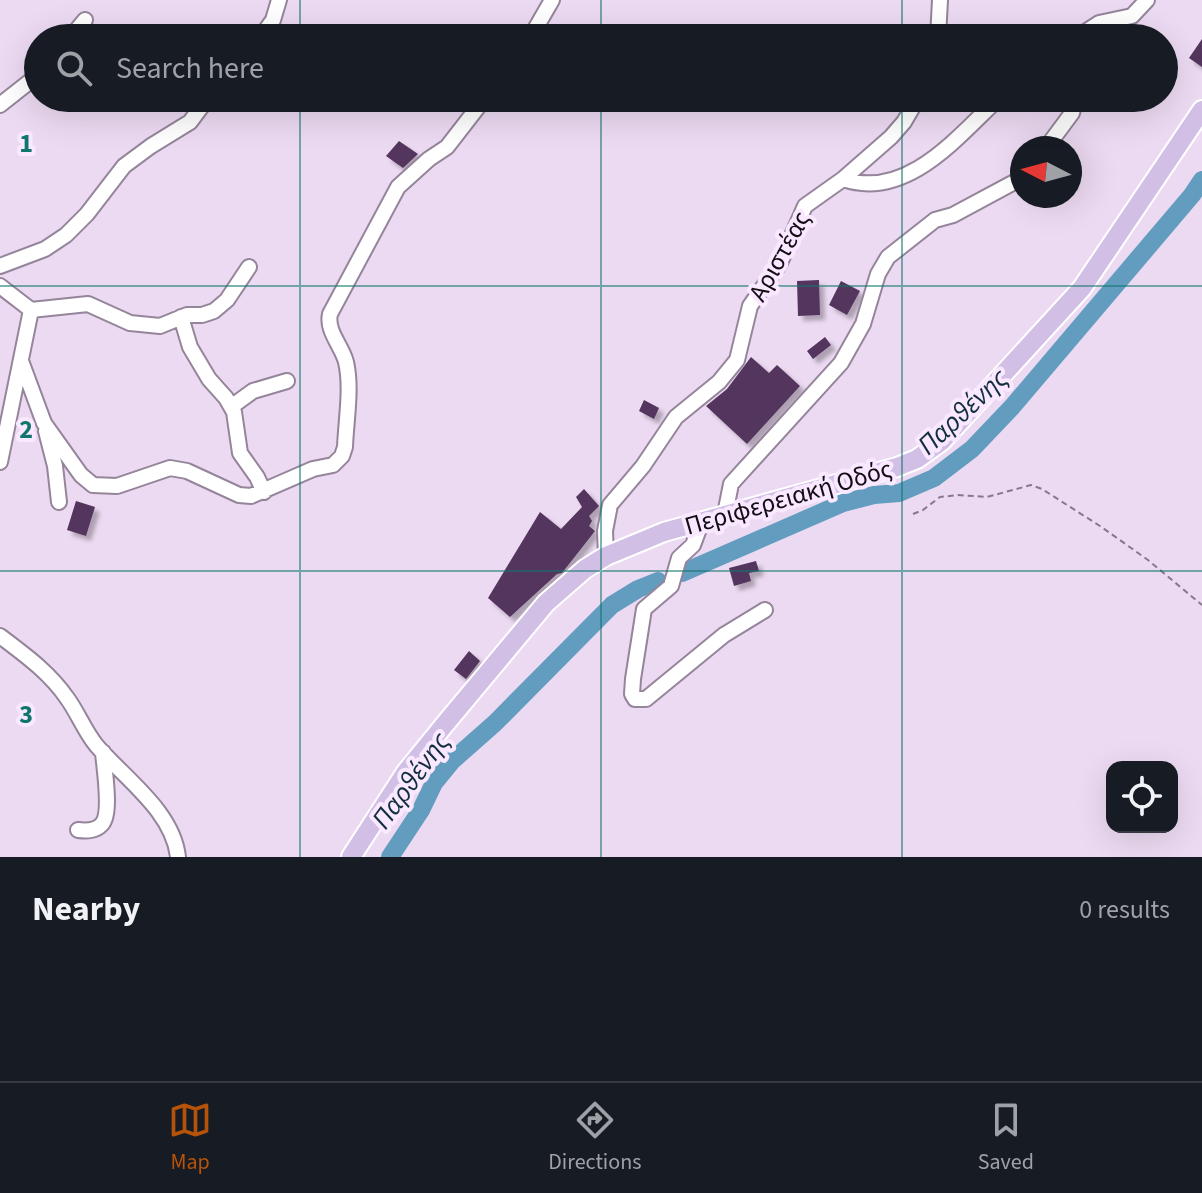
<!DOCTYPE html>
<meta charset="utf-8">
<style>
:root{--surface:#171b24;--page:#242831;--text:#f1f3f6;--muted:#9ea1a6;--line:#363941;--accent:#b45309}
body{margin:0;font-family:"Source Sans 3",sans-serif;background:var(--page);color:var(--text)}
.controls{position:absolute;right:24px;bottom:24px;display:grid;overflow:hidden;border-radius:16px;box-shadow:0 8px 32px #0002}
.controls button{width:72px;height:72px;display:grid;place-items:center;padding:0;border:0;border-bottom:2px solid var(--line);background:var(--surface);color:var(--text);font:40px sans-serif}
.compass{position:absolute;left:1010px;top:136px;width:72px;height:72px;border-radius:50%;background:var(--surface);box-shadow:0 8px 32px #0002;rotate:276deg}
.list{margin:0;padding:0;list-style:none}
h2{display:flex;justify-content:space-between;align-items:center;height:104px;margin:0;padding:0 32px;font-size:34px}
h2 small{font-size:26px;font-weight:400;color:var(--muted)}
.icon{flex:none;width:44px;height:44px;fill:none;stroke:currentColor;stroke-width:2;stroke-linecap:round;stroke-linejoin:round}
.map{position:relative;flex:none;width:1202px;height:857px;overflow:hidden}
.search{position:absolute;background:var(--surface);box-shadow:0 8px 32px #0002;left:24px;right:24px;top:24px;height:88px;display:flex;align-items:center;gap:20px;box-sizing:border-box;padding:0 28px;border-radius:44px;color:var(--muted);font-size:30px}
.sheet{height:224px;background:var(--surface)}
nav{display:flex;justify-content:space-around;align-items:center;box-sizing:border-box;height:112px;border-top:2px solid var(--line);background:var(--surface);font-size:22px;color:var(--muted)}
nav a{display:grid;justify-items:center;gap:4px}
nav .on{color:var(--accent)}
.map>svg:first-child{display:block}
</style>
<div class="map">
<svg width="1202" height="857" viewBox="0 0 1202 857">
<defs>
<filter id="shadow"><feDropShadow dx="5" dy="5" stdDeviation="2" flood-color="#0004"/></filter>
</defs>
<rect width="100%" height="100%" fill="#ecdaf2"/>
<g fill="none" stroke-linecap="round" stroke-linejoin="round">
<path stroke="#629cbe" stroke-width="18" d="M682,573L843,503L874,495L899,493L934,478L972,449L1012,407L1192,195L1202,180
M390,857L421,810L434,783L452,761L495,723L612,605L638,589L658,581"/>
</g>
<path fill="#53345d" filter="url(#shadow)" d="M1202,39V67L1189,58Z
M399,141L418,154L403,168L386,156Z
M819,280L820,315L798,316L797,281Z
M841,281L860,291L847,315L829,305Z
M825,337L831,345L813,359L807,351Z
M751,357L769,373L777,365L800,386L747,444L706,406L727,389Z
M644,400L659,408L654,419L639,411Z
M584,489L599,506L589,516L592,521L589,526L595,531L562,573L557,574L510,617L488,598L540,512L561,529L582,507L576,497Z
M76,501L95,507L86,536L67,530Z
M756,561L759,571L749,573L751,581L734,586L729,568Z
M469,651L480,661L466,679L454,670Z"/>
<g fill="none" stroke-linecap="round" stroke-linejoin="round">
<g stroke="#95859a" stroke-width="18">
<path id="minor" d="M70,38L85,20
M260,38L273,20L279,0
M530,38L552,0
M938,38L940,0
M1076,38L1099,23L1132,16L1147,0
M0,105L38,75
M1046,148L1072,113L1076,98
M843,179C907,201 958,136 999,98
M0,266L45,249L66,235L87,214L124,166L151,146L190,122L208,98
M0,286L31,310L88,304L130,323L160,326L187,315H202L214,311L227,300L249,267
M181,317L190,347L209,379L226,398L234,412L240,453L257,477L264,492
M21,361L44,423L81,475L93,485L117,486L170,468L187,471L239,495L251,496L313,469L333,465L342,456L345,447C346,420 352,388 346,362C342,346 326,331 330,314L398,187L429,159L447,147L485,98
M231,407L253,391L287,381
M46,431L55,466L59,502
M0,462L31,310
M725,514L731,484L841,363L863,324L878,274L888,257L935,220L953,215L1022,178
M702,521L693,545L679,558L671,586L644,609L633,679L632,694L635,699H646L724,635L765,610
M606,556L605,531L610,505L643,466L676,417L719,382L737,360L750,306L780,263L805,206L843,179L891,137L904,122L918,98
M0,636C25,655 49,672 67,698C78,713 84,730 96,745C124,778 173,811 178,857
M78,830C87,831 96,831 102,824C112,813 104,768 103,752"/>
</g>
<g stroke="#fff" stroke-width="22">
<path id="major" d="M351,857L406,772L445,724L546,603L585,569L606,556L664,532L897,467L917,459L942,441L1082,288L1202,110"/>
</g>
<path stroke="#867a8a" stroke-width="2" stroke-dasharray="6 4" stroke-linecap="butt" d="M913,514L923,510L940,497L958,495L987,497L1031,485L1042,489L1100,526L1148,560L1202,605"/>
<use href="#minor" stroke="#fff" stroke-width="14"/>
<use href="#major" stroke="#d1bfe5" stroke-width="18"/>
</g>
<path fill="none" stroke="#0f766e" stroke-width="2" stroke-opacity="0.55" d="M300,0V38M601,0V38M902,0V38M300,98V857M601,98V857M902,98V857M0,286H1202M0,571H1202"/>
<g text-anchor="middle" stroke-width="8" stroke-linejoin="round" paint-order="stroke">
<g font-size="26" fill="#130d14" stroke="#f9e8ff">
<text transform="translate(779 256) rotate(-61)" y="9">Αριστέας</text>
<text transform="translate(788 497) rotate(-16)" y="9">Περιφερειακή Οδός</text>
</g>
<g font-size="28" font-style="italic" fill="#132f3e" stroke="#f9e8ff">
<text transform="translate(962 411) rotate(-43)" y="10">Παρθένης</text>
<text transform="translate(410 780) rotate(-54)" y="10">Παρθένης</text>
</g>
</g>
<g font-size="26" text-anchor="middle" font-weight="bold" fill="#0f766e" stroke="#f9e8ff" stroke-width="8" stroke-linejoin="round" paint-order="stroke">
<text x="26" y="152">1</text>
<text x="26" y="438">2</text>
<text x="26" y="723">3</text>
</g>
</svg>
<div class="controls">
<button><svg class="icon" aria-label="locate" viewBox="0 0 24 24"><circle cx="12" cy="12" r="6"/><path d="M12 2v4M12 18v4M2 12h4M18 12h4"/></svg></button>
</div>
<svg class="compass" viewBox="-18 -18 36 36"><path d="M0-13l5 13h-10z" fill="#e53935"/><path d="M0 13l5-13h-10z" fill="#9ea1a6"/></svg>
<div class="search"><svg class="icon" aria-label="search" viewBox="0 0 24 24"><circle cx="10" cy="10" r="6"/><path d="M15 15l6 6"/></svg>Search here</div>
</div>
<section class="sheet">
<h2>Nearby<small>0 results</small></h2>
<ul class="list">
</ul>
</section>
<nav>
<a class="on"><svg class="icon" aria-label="map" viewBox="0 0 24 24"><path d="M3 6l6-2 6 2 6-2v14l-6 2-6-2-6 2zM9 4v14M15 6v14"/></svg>Map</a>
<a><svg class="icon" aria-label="directions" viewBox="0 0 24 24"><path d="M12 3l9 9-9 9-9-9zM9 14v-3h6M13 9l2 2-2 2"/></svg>Directions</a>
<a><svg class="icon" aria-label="saved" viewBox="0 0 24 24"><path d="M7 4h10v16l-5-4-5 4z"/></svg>Saved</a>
</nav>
